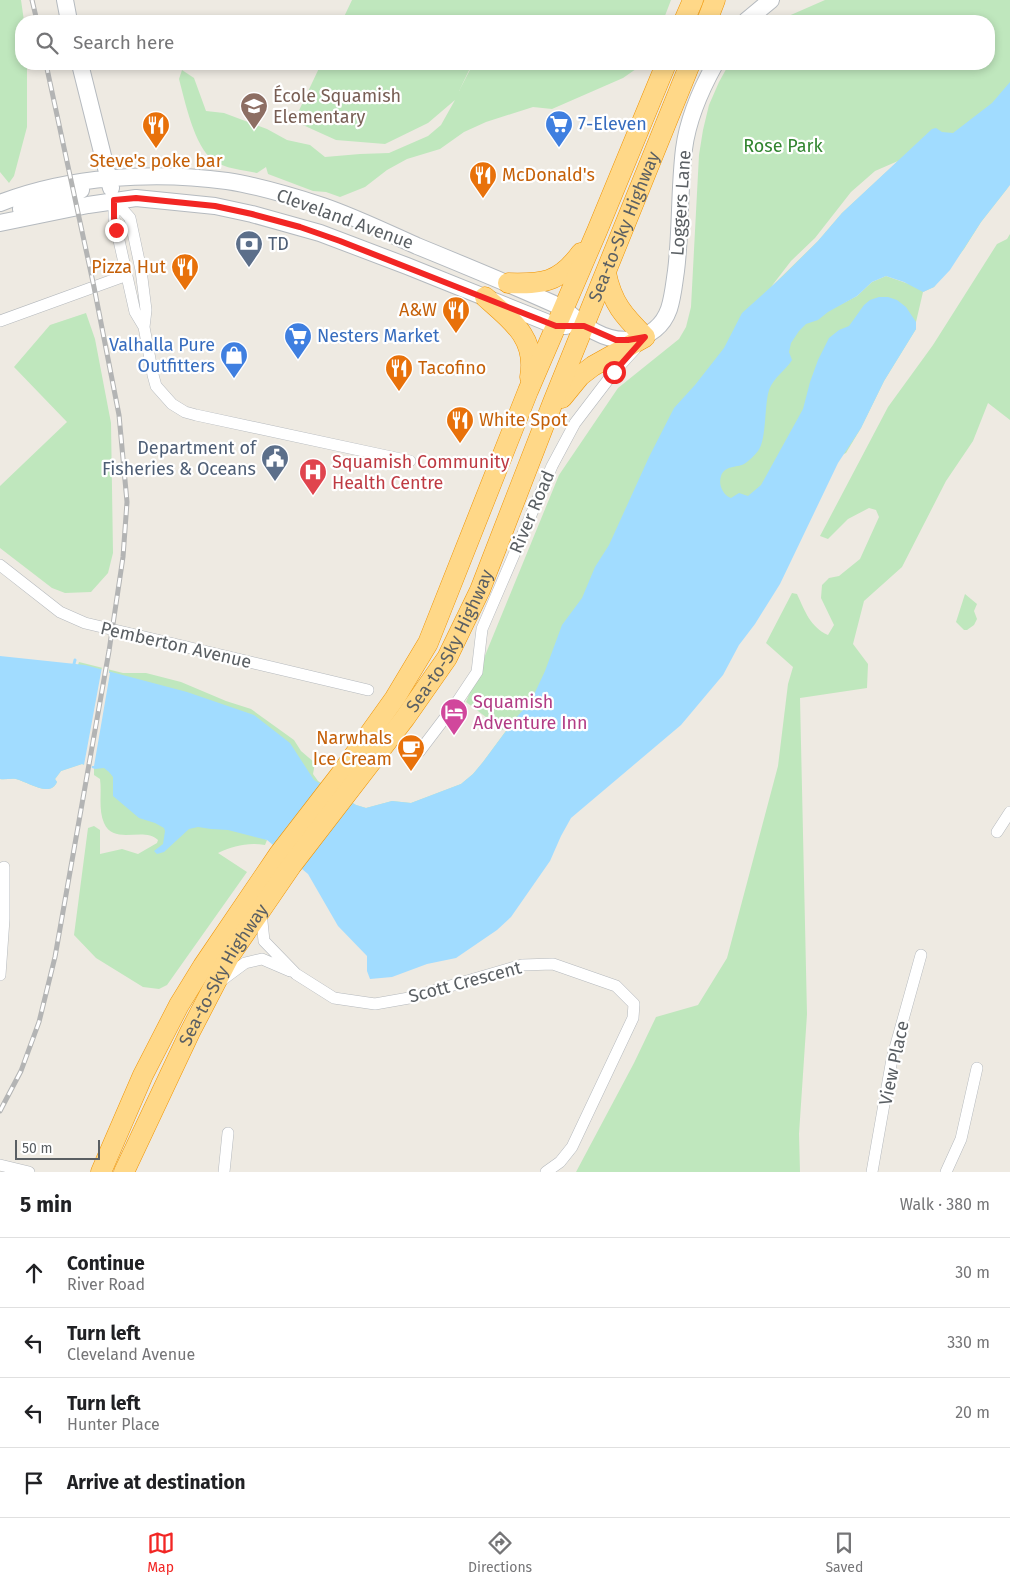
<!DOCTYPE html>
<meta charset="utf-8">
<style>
:root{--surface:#fff;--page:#f6f6f6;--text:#202124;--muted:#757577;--line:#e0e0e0;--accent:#f22624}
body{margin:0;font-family:"Fira Sans",sans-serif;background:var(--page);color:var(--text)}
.scale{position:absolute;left:15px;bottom:12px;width:85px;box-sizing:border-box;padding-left:5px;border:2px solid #5a5f63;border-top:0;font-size:14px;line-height:18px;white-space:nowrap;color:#5a5f63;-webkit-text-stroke:4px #fff;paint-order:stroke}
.stop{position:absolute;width:15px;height:15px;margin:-11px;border:4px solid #f22624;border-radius:50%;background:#fff}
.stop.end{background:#f22624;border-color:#fff;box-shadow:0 1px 5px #0008}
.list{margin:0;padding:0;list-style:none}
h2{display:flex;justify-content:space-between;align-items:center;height:65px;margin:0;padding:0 20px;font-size:21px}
h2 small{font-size:16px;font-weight:400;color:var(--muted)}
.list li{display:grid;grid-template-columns:32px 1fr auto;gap:15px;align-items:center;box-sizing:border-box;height:70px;padding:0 20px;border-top:1px solid var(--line)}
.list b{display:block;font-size:19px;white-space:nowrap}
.list p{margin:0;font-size:16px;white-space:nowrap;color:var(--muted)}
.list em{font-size:16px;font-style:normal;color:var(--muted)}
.icon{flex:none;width:28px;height:28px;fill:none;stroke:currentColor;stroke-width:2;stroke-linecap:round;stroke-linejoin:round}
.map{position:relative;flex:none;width:1010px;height:1172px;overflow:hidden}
.search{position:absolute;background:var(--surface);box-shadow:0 2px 8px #0003;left:15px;right:15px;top:15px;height:55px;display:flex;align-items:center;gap:12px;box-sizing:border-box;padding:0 18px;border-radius:20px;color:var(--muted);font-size:19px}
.sheet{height:345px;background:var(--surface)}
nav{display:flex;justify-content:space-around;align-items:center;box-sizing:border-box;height:70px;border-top:1px solid var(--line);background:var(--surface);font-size:14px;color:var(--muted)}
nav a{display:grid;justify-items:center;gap:2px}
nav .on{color:var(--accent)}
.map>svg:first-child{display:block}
</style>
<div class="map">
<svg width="1010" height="1172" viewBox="0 0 1010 1172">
<rect width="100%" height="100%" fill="#eeeae2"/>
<path fill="#bfe7bd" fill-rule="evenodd" d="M0,0H21L24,21H21V64H27V127L14,176L9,183L0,172Z
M352,0H671L663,21H342Z
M825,0H1010V91L849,260L561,662L425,847L78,665L79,662L123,673H146L181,682L226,701L251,709L294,740L301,751L315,763L313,774L318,781L356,805L366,808L392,801L411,803L461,784L473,774L483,762L508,728L503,730L466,702L559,475L618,388L679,339L686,327L691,307L699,155L703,130L709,105L719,82L729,64H989V21H777ZM898,161L842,213L818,241L771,287L791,261L815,238L851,192L875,171Z
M321,64H472L459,91L473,64H638L636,69L623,78L552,109L533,107L486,122L464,132L440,149L407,159L387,170L365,187L340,197L326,192L313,191L268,174L266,167L257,173C243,170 225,169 213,160C194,146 185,101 179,79L182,70L194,78L206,111L224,113L267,129L287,140L310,145L325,157L360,154L389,153L428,136L441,125L455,100L428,123L385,144L336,140L294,121Z
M1010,185L981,222L964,249L934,287L923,292L916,322V329L884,381L861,428L846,453L773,488L664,526L775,338L857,296L872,282L886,276L909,284Z
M1010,234V420L988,403L973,441L946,481L902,567L864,601L853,644L868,664L867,688L800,698L807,1014L799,1134L800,1172H576L634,1063L656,1017L698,1005L727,958L778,766L788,684L793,667L766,643L792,593L797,594C805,611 810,627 828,635L834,625L821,598L822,585L829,578L839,576L860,559L879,517L876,510L869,508L848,519L828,539L820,536L888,407L933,345L997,244L1007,239Z
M86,313L95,339L111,423L113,553L108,573L91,592L65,593L52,588L0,548V486L67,422L14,367L50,325Z
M965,594L977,604L974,611L977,619L974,625L967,630H964L956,622Z
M80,754L267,840L265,845C248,842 233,846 218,853L247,872L167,985L159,989L143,987L96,958L74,935L88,828L94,826L100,830V854L122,849L138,854L157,843L158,840C144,826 114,846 104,823C98,809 102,793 100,779L94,775V768L82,764L61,771L55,779L57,782C50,798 28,782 16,779C11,778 5,780 0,779Z"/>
<path fill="#a1dcff" d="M1010,82V185L981,222L950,270L934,287L923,292L904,282L886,276L872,282L857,296L828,312L818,320L806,324L799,331L791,343L789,352L792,360C786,370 773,378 769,390C764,406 767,439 758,451C755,455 749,461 744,464C736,468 725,465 721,476C718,485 723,495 731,498L739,493L748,496L761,485L803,409L810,382L818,360L829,338L839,330L849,326L864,305L870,300L879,297H888L897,300L906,307L916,322V329L884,381L861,428L838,463L780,584L755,624L739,645L723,675L681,725L571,818L561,836L550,861L511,917L497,930L456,958L427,964L392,977L370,979L367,971V956L338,926L308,874L267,840L228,830L211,829L198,827L189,829L164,852L157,854L154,851L163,844L165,831L164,828L155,823L139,818L113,796V777L109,772L104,768L95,769L82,764L61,771L55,779L57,782C50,798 28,782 16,779C11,778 5,780 0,779V656L85,665L187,692L254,715L290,743L314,780L356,805L366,808L392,801L411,803L461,784L473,774L483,762L515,719L531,701L545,671L562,625L582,598L595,567L609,545L649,457L674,408L695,385L724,348L742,313L783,276L818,241L842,213L932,129L936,128L942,132L953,133L992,103Z"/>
<path fill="#eeeae2" d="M102,667L109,669V673H110L94,766H92L91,770L84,767V765Z"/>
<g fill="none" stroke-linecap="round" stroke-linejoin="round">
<path stroke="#a1dcff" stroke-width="3" d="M74,664L75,660"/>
<g stroke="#b5b9bd" stroke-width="12">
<path id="street" d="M114,200L130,218L141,270L146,310L144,327L153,375L156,386L172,404L185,412L196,415L410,461
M114,200V218L135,312L144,327
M0,321L127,275
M0,565L60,612L85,623L368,690
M419,752L457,702L477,672L482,629L552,466L575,423L614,372L635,349
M997,832L1010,812
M261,912L264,941L296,974L334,998L375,1004L409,998L522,965L553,964L616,986L634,1004L633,1018L572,1147L560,1162L546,1172
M0,975L4,919V867
M222,980L245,963L262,959L290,971
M0,1165L29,1172
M224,1172L228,1133
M872,1172L892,1059L921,955
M946,1172L961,1139L977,1068"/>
</g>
<g stroke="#b5babf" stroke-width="18">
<path id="secondary" d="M65,0L69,21
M746,21L771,0
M80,64L111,188
M0,203C69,176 154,171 227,181C260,186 292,196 323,206C355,217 386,232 417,246C466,266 515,286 563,308C582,325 606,344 633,339C650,336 663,326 669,309C673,297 674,284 676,271C681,231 679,190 684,149C688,118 700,91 715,64
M21,209L81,190
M0,223L88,205L136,198L215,206L252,214L320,233L407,266L556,326H566"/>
</g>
<g stroke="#f09400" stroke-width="21">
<g id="highway">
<path d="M684,21L693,0"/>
<path d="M707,21L715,0"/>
<path d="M508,283C543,284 559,283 581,253"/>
<path d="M485,297C511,320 537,338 530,377"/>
<path d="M562,398L580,376L593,366L645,337C624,316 612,303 606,273"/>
<path d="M101,1172L143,1075L179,1005L203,966L279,854L340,775L395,698L428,643L528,391L597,231L666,64"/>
<path id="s1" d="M124,1172L190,1032L230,955L291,866L405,718L447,658L480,590L553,402L690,64"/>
</g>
</g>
<use href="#street" stroke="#fff" stroke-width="11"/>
<use href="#secondary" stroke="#fff" stroke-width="16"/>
<use href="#highway" stroke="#ffd888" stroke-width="20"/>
<g stroke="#b3b4b4" stroke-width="5">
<path id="rail" d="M32,0L37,21
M0,1111L21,1071L39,1022L55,957L109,651L123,557L127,502L119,415L94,287L46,64"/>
</g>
<use href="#rail" stroke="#fff" stroke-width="3" stroke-dasharray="9" stroke-linecap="butt"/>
</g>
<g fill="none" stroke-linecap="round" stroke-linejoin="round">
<path stroke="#f22624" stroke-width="6" d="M116,230L114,218V200L136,198L215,206L252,214L300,227L340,241L556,326H584L616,340H628L645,337L614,372"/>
</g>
<defs>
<g id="school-pin" transform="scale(1.4375)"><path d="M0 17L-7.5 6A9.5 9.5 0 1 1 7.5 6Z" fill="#8d6e63" stroke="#fff"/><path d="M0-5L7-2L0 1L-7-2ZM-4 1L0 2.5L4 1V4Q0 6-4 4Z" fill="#fff"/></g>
<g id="supermarket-pin" transform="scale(1.4375)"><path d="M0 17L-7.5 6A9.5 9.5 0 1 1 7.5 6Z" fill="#3f7fe0" stroke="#fff"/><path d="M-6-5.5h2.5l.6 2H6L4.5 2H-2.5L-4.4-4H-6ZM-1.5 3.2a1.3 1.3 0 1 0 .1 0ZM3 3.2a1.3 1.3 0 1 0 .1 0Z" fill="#fff"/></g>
<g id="restaurant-pin" transform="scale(1.4375)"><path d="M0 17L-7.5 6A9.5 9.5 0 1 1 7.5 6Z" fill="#e8710a" stroke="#fff"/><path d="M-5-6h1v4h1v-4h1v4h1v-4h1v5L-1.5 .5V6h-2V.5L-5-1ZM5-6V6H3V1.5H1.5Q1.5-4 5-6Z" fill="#fff"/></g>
<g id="bank-pin" transform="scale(1.4375)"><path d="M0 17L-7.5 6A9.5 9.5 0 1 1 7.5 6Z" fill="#5c6f8a" stroke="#fff"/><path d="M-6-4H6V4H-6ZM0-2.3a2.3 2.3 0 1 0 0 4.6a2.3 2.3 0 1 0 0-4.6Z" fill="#fff"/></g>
<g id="shop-pin" transform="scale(1.4375)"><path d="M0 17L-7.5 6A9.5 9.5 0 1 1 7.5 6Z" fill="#3f7fe0" stroke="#fff"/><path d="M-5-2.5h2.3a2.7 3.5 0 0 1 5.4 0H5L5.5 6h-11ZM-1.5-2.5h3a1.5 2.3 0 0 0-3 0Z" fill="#fff"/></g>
<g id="civic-pin" transform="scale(1.4375)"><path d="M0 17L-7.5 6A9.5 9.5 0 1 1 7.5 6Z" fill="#5c6f8a" stroke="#fff"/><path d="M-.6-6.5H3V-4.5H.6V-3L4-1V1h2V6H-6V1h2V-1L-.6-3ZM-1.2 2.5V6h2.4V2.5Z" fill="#fff"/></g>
<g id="hospital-pin" transform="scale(1.4375)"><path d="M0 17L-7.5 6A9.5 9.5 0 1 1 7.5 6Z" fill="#e0444e" stroke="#fff"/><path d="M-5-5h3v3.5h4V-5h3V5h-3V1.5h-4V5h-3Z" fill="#fff"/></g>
<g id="hotel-pin" transform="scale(1.4375)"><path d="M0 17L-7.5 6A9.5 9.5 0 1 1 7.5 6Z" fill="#d1479c" stroke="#fff"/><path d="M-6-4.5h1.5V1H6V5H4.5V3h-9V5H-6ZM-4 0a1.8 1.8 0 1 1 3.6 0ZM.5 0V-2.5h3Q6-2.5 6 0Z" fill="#fff"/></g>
<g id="cafe-pin" transform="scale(1.4375)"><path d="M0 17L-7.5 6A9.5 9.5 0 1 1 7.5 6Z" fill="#e8710a" stroke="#fff"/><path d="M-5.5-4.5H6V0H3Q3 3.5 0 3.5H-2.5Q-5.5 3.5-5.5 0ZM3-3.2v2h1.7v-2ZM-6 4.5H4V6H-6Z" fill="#fff"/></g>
</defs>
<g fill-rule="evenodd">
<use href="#school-pin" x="254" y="106"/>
<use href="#supermarket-pin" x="559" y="124"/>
<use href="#restaurant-pin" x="156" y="125"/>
<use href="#restaurant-pin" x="483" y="175"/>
<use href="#bank-pin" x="249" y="244"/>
<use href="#restaurant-pin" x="185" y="267"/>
<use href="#restaurant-pin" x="456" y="310"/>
<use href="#supermarket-pin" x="298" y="336"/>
<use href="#shop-pin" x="234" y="355"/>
<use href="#restaurant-pin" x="399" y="368"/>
<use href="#restaurant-pin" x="460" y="420"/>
<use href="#civic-pin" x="275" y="458"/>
<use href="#hospital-pin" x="313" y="472"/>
<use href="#hotel-pin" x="454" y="712"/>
<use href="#cafe-pin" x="411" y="748"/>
</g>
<g text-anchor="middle" stroke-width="4.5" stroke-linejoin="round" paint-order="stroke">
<g font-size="18" fill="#785e54" stroke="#fff" text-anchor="start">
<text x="273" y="102">École Squamish<tspan x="273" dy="21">Elementary</tspan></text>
</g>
<g font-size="18" fill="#366cbe" stroke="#fff" text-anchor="start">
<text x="578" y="130">7-Eleven</text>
<text x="317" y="342">Nesters Market</text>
<text x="215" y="351" text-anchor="end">Valhalla Pure<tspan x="215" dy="21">Outfitters</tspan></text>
</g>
<g font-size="18" fill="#328530" stroke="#fff">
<text x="783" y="152">Rose Park</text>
</g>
<g font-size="18" fill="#c56008" stroke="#fff" text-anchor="start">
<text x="156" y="167" text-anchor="middle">Steve's poke bar</text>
<text x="502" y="181">McDonald's</text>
<text x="166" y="273" text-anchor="end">Pizza Hut</text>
<text x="437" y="316" text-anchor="end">A&amp;W</text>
<text x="418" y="374">Tacofino</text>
<text x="479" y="426">White Spot</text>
<text x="392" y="744" text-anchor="end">Narwhals<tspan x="392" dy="21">Ice Cream</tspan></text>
</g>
<g font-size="18" fill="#5a5f63" stroke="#fff">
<text transform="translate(681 203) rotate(-86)" y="6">Loggers Lane</text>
<text transform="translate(345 219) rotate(20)" y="6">Cleveland Avenue</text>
<text dy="6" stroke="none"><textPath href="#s1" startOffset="1076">Sea-to-Sky Highway</textPath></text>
<text transform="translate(532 512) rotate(-67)" y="6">River Road</text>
<text dy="6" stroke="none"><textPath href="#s1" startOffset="626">Sea-to-Sky Highway</textPath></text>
<text transform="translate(176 645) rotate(13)" y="6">Pemberton Avenue</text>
<text dy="6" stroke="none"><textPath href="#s1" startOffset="221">Sea-to-Sky Highway</textPath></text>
<text transform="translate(465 982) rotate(-15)" y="6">Scott Crescent</text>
<text transform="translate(894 1063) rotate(-78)" y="6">View Place</text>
</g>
<g font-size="18" fill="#4e5e75" stroke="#fff" text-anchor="start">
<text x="268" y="250">TD</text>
<text x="256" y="454" text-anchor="end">Department of<tspan x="256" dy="21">Fisheries &amp; Oceans</tspan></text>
</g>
<g font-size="18" fill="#be3a42" stroke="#fff" text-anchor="start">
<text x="332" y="468">Squamish Community<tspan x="332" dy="21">Health Centre</tspan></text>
</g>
<g font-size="18" fill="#b23c85" stroke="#fff" text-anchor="start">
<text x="473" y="708">Squamish<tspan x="473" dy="21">Adventure Inn</tspan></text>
</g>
</g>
</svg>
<div class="scale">50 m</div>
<div class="stop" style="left:614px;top:372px"></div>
<div class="stop end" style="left:116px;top:230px"></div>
<div class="search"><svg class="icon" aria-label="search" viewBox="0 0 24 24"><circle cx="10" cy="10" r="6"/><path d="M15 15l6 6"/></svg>Search here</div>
</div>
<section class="sheet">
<h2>5 min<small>Walk · 380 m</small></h2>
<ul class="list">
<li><svg class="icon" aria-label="ahead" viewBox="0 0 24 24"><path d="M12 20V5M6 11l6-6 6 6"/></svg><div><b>Continue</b><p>River Road</p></div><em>30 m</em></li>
<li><svg class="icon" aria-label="left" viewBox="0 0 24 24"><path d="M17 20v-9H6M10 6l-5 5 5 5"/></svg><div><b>Turn left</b><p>Cleveland Avenue</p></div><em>330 m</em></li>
<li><svg class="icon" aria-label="left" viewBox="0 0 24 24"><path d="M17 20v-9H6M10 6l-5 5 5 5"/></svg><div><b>Turn left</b><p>Hunter Place</p></div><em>20 m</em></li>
<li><svg class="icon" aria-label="arrive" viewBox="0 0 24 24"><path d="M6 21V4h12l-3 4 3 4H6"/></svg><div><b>Arrive at destination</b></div></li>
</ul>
</section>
<nav>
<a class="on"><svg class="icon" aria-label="map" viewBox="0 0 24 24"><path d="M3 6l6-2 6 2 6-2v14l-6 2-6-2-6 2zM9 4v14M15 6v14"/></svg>Map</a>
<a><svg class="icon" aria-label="directions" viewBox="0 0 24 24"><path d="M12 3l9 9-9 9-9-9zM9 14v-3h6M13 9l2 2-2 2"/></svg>Directions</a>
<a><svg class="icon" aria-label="saved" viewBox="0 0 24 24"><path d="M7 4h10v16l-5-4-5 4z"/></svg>Saved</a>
</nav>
